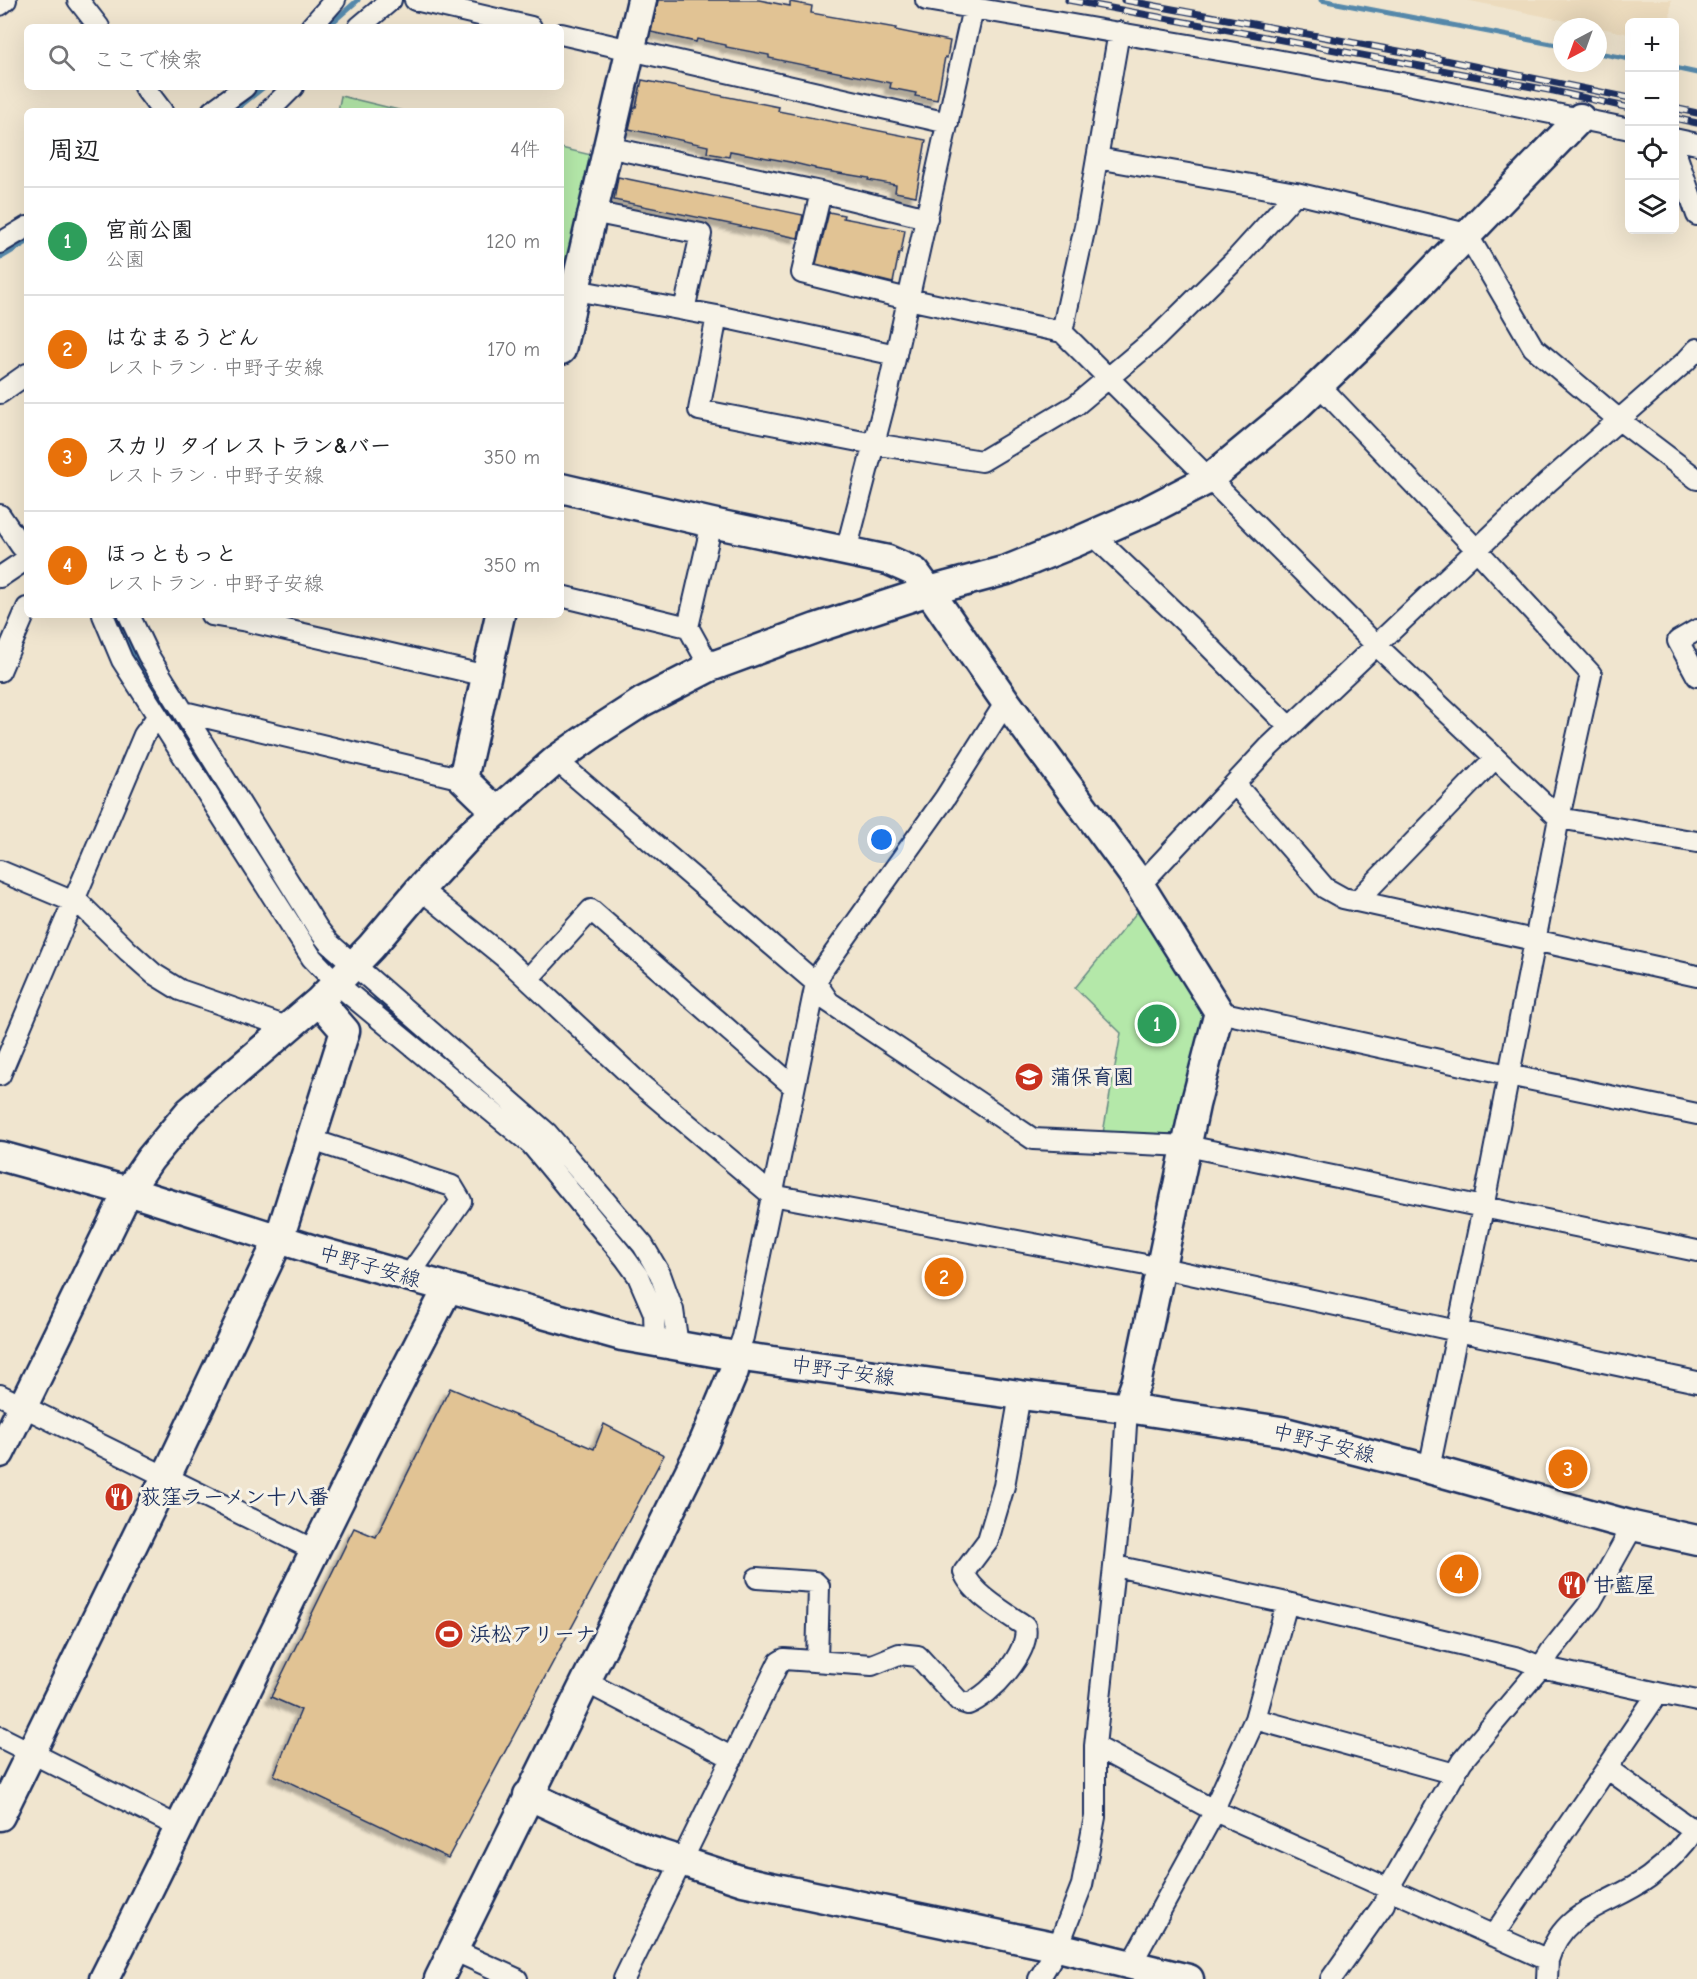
<!DOCTYPE html>
<html lang="ja">
<meta charset="utf-8">
<style>
:root{--surface:#fff;--page:#f2f2f2;--text:#202124;--muted:#757577;--line:#e0e0e0;--accent:#c8321e}
body{margin:0;font-family:"Comic Neue","Klee One",sans-serif;background:var(--page);color:var(--text)}
.controls{position:absolute;right:18px;top:18px;display:grid;overflow:hidden;border-radius:9px;box-shadow:0 6px 24px #0002}
.controls button{width:54px;height:54px;display:grid;place-items:center;padding:0;border:0;border-bottom:2px solid var(--line);background:var(--surface);color:var(--text);font:30px sans-serif}
.compass{position:absolute;left:1553px;top:18px;width:54px;height:54px;border-radius:50%;background:var(--surface);box-shadow:0 6px 24px #0002;rotate:221deg}
.you{position:absolute;left:882px;top:840px;width:21px;height:21px;margin:-15px;border:4px solid #fff;border-radius:50%;background:#1a73e8;box-shadow:0 0 0 9px #1a73e833}
.badge{display:grid;place-items:center;width:39px;height:39px;border-radius:50%;background:var(--accent);color:#fff;font-size:20px;font-weight:700}
.pin{position:absolute;translate:-50% -50%;border:3px solid #fff;box-shadow:0 2px 6px #0006}
.list{margin:0;padding:0;list-style:none}
h2{display:flex;justify-content:space-between;align-items:center;height:78px;margin:0;padding:0 24px;font-size:26px}
h2 small{font-size:20px;font-weight:400;color:var(--muted)}
.list li{display:grid;grid-template-columns:39px 1fr auto;gap:18px;align-items:center;box-sizing:border-box;height:108px;padding:0 24px;border-top:2px solid var(--line)}
.list b{display:block;font-size:22px;white-space:nowrap}
.list p{margin:0;font-size:20px;white-space:nowrap;color:var(--muted)}
.list em{font-size:20px;font-style:normal;color:var(--muted)}
.icon{flex:none;width:33px;height:33px;fill:none;stroke:currentColor;stroke-width:2;stroke-linecap:round;stroke-linejoin:round}
.map{position:relative;flex:none;width:1697px;height:1979px;overflow:hidden}
.search{position:absolute;background:var(--surface);box-shadow:0 6px 24px #0002;left:24px;top:24px;width:540px;height:66px;display:flex;align-items:center;gap:15px;box-sizing:border-box;padding:0 21px;border-radius:9px;color:var(--muted);font-size:22px}
.panel{position:absolute;background:var(--surface);box-shadow:0 6px 24px #0002;left:24px;top:108px;width:540px;height:510px;border-radius:9px}
.map>svg:first-child{display:block}
</style>
<div class="map">
<svg width="1697" height="1979" viewBox="0 0 1697 1979">
<defs>
<filter id="shadow"><feDropShadow dx="-5.5" dy="5.5" stdDeviation="1.5" flood-color="#0004"/></filter>
</defs>
<rect width="100%" height="100%" fill="#f0e5cf"/>
<filter id="ink" filterUnits="userSpaceOnUse"><feTurbulence type="fractalNoise" baseFrequency=".0167" numOctaves="2"/><feDisplacementMap in="SourceGraphic" scale="12" xChannelSelector="R" yChannelSelector="G"/><feConvolveMatrix kernelMatrix="1 2 1 2 8 2 1 2 1" color-interpolation-filters="sRGB"/></filter>
<g filter="url(#ink)">
<path fill="#ecdbbd" d="M1466,0H1671L1670,22H1630L1629,34Z"/>
<path fill="#b4e8a9" stroke="#688c84" stroke-width="1.5" d="M341,96L403,111H338Z
M561,148L604,158L561,349Z
M1137,912L1206,1015L1179,1134L1103,1133L1121,1033L1075,988Z"/>
<g fill="none" stroke-linecap="round" stroke-linejoin="round">
<path stroke="#58a" stroke-width="5" d="M1321,0L1562,46
M327,27L358,0
M1598,53L1630,59
M1674,68L1697,73
M234,111L264,87
M0,258L27,242
M116,615L139,663L309,935
M313,943L323,952
M374,1000L459,1072
M580,1188L640,1263
M646,1274L654,1285L657,1298"/>
</g>
<path fill="#e1c394" stroke="#1b2f5e" stroke-width="1.5" filter="url(#shadow)" d="M658,0H759L790,6V2L812,6L811,13L896,28L895,30L950,41L947,58L945,57L937,100L915,96L916,93L890,88L891,83L769,58V55L726,47V45L697,39L696,42L651,32Z
M642,80L779,107L778,111L926,140L916,196L895,192L896,185L868,180L869,178L815,169V168L790,162L730,151L729,157L707,153L708,146L629,129L634,107H636Z
M618,177L803,215L798,238L614,200Z
M829,212L844,215L843,218L905,230L901,253H899L893,283L816,264Z
M450,1388L594,1449L604,1424L664,1455L448,1858L274,1775L301,1710L271,1697L354,1528L376,1537Z"/>
<g fill="none" stroke-linecap="round" stroke-linejoin="round">
<g stroke="#1b2f5e" stroke-width="24">
<path id="street" d="M78,0L99,27
M415,0L531,27
M926,0L1259,57L1407,84L1630,129
M0,5L6,0
M311,27L335,0
M359,27L391,0
M1119,32L1086,222L1062,332L1377,646L1559,818L1697,842
M561,34L948,123
M144,87L162,111
M212,111L245,87
M269,111L293,87
M1674,139L1697,144
M607,147L821,192L802,273L908,299L1062,332
M1674,148L1697,215
M1097,158L1296,193L1467,234L1533,347L1618,419L1697,479
M821,192L927,218
M592,212L701,234L684,310
M0,243L27,227
M575,290L717,316L699,410L874,444L982,461L1076,405L1157,337L1237,258L1296,193
M717,316L896,355
M1319,385L1477,550L1591,674L1559,818L1483,1208L1429,1469
M0,393L27,374
M0,515L21,546L27,551
M1093,535L1190,627L1290,728
M846,551L888,390L973,8
M0,577L27,559
M561,596L688,627
M103,615L122,660L312,958L336,983L531,1144L625,1258L638,1276L654,1313L655,1342
M129,615L148,655L318,929L329,943L547,1133L643,1245L660,1274L673,1310L678,1346
M211,615L247,621L487,676
M1697,630L1678,641L1697,676
M710,667L688,627L712,523
M0,671L27,608
M184,712L463,779
M556,760L816,983L829,1002L1033,1139L1187,1146L1697,1251
M1235,784L1325,888L1343,898L1697,976
M0,871L74,902
M1140,885L1268,748L1548,482L1686,361L1697,349
M420,889L504,957L640,1084L772,1195L1162,1268L1697,1382
M75,899L128,951L154,974L180,990L287,1027
M1357,901L1495,758
M528,979L591,910L794,1087
M1219,1012L1508,1075L1697,1114
M0,1075L144,735L157,717
M312,1140L452,1186L461,1201L408,1277
M736,1356L743,1337L816,983L823,969L945,798L1006,702
M0,1395L314,1550
M1115,1566L1287,1603L1519,1658L1541,1667L1658,1693L1493,1936
M757,1578L815,1582L819,1586L817,1661
M586,1682L733,1758
M1658,1693L1697,1701
M1255,1719L1455,1774
M0,1737L181,1828
M1095,1746L1215,1811L1548,1960L1547,1979
M1608,1769L1694,1831
M453,1950L517,1979
M1548,1960C1564,1907 1610,1906 1649,1877C1666,1864 1685,1845 1697,1826
M1130,1966L1215,1811L1218,1800L1255,1719L1287,1603
M624,1979L779,1662L784,1659L872,1665L899,1654L918,1656L959,1701L968,1704C991,1695 1031,1652 1025,1626C1007,1614 971,1593 964,1572L988,1540L1004,1486L1020,1395
M1039,1979L1058,1947L1082,1885L1095,1817V1746L1122,1491L1127,1408
M1331,1979L1384,1904L1388,1889L1462,1761L1541,1667L1551,1651L1591,1601L1633,1526"/>
</g>
<g stroke="#1b2f5e" stroke-width="33">
<path id="secondary" d="M561,350L642,0
M561,488L712,523L888,560L915,572L929,591L1006,702L1132,873L1219,1012L1195,1105L1137,1380L1127,1408
M496,811L463,779L500,615
M0,1156L128,1191L317,1251L622,1336L736,1356L1020,1395L1127,1408L1281,1431L1429,1469L1633,1526L1697,1540
M0,1453L128,1191L150,1159L189,1112L319,1001L371,947L420,889L470,835L556,760L597,731L642,702L710,667L816,628L929,591L1007,570L1076,542L1149,510L1209,479L1296,407L1365,341L1580,118
M528,1795L644,1849L743,1881L1058,1947L1189,1979
M0,1816L166,1477L279,1239L345,1031L319,1001
M104,1979C220,1749 328,1516 448,1288
M439,1979L704,1442L734,1371L736,1356"/>
</g>
<use href="#street" stroke="#f7f3e8" stroke-width="20"/>
<use href="#secondary" stroke="#f7f3e8" stroke-width="28"/>
<g stroke="#1b2f5e" stroke-width="7">
<path id="rail" d="M1068,0L1554,91L1630,108
M1124,0L1420,55L1630,98
M1674,108L1697,113
M1674,118L1697,123"/>
</g>
<use href="#rail" stroke="#f7f3e8" stroke-width="4.5" stroke-dasharray="14" stroke-linecap="butt"/>
</g>
</g>
<defs>
<g id="school-disc" transform="scale(1.5)"><circle r="9.5" fill="#c8321e" stroke="#f7f3e8"/><path d="M0-5L7-2L0 1L-7-2ZM-4 1L0 2.5L4 1V4Q0 6-4 4Z" fill="#fff"/></g>
<g id="restaurant-disc" transform="scale(1.5)"><circle r="9.5" fill="#c8321e" stroke="#f7f3e8"/><path d="M-5-6h1v4h1v-4h1v4h1v-4h1v5L-1.5 .5V6h-2V.5L-5-1ZM5-6V6H3V1.5H1.5Q1.5-4 5-6Z" fill="#fff"/></g>
<g id="stadium-disc" transform="scale(1.5)"><circle r="9.5" fill="#c8321e" stroke="#f7f3e8"/><path d="M0-5a6.5 5 0 1 0 0 10a6.5 5 0 1 0 0-10ZM-3.5-1.8h7v3.6h-7Z" fill="#fff"/></g>
</defs>
<g fill-rule="evenodd">
<use href="#school-disc" x="1029" y="1077"/>
<use href="#restaurant-disc" x="119" y="1497"/>
<use href="#restaurant-disc" x="1572" y="1585"/>
<use href="#stadium-disc" x="449" y="1634"/>
</g>
<g text-anchor="middle" stroke-width="6" stroke-linejoin="round" paint-order="stroke">
<g font-size="21" font-weight="bold" fill="#1b2f5e" stroke="#f7f3e8" text-anchor="start">
<text x="1050" y="1084">蒲保育園</text>
<text x="140" y="1504">荻窪ラーメン十八番</text>
<text x="1593" y="1592">甘藍屋</text>
<text x="470" y="1641">浜松アリーナ</text>
</g>
<g font-size="21" fill="#1b2f5e" stroke="#f7f3e8">
<text transform="translate(370 1266) rotate(16)" y="7">中野子安線</text>
<text transform="translate(843 1371) rotate(8)" y="7">中野子安線</text>
<text transform="translate(1324 1443) rotate(14)" y="7">中野子安線</text>
</g>
</g>
</svg>
<div class="controls">
<button>+</button>
<button>−</button>
<button><svg class="icon" aria-label="locate" viewBox="0 0 24 24"><circle cx="12" cy="12" r="6"/><path d="M12 2v4M12 18v4M2 12h4M18 12h4"/></svg></button>
<button><svg class="icon" aria-label="layers" viewBox="0 0 24 24"><path d="M12 4l9 5-9 5-9-5zM3 14l9 5 9-5"/></svg></button>
</div>
<svg class="compass" viewBox="-18 -18 36 36"><path d="M0-13l5 13h-10z" fill="#e53935"/><path d="M0 13l5-13h-10z" fill="#757577"/></svg>
<div class="you"></div>
<div class="pin badge" style="left:1157px;top:1024px;background:#2e9e5b">1</div>
<div class="pin badge" style="left:944px;top:1277px;background:#e8710a">2</div>
<div class="pin badge" style="left:1568px;top:1469px;background:#e8710a">3</div>
<div class="pin badge" style="left:1459px;top:1574px;background:#e8710a">4</div>
<div class="search"><svg class="icon" aria-label="search" viewBox="0 0 24 24"><circle cx="10" cy="10" r="6"/><path d="M15 15l6 6"/></svg>ここで検索</div>
<section class="panel">
<h2>周辺<small>4件</small></h2>
<ul class="list">
<li><span class="badge" style="background:#2e9e5b">1</span><div><b>宮前公園</b><p>公園</p></div><em>120 m</em></li>
<li><span class="badge" style="background:#e8710a">2</span><div><b>はなまるうどん</b><p>レストラン · 中野子安線</p></div><em>170 m</em></li>
<li><span class="badge" style="background:#e8710a">3</span><div><b>スカリ タイレストラン&amp;バー</b><p>レストラン · 中野子安線</p></div><em>350 m</em></li>
<li><span class="badge" style="background:#e8710a">4</span><div><b>ほっともっと</b><p>レストラン · 中野子安線</p></div><em>350 m</em></li>
</ul>
</section>
</div>
